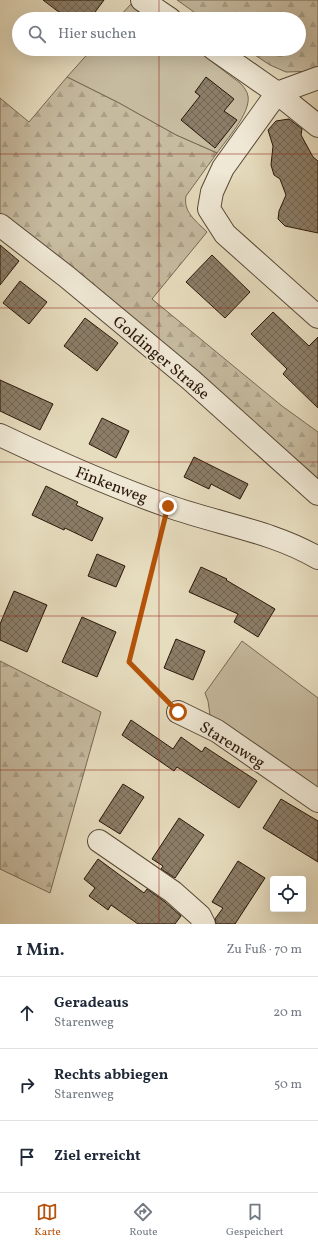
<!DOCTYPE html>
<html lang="de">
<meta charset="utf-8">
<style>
:root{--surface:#fff;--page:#f6f6f7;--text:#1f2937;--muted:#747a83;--line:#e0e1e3;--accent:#b45309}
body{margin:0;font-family:Vollkorn,serif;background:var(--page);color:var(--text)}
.controls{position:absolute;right:12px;bottom:12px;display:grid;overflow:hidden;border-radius:4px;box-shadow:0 4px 16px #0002}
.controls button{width:36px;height:36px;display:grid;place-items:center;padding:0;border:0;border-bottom:1px solid var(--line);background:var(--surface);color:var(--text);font:20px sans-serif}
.stop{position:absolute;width:12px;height:12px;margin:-9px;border:3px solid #b45309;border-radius:50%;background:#fff}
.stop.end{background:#b45309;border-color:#fff;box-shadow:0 1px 4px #0008}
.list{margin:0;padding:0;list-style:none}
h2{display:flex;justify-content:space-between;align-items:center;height:52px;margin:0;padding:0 16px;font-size:17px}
h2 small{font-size:13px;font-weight:400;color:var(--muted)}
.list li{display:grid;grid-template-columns:26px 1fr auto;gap:12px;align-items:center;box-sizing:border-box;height:72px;padding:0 16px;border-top:1px solid var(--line)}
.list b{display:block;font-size:15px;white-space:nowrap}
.list p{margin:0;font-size:13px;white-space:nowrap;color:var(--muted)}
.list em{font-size:13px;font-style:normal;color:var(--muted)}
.icon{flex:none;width:22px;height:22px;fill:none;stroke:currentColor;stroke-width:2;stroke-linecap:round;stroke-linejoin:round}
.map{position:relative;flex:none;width:318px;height:924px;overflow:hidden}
.search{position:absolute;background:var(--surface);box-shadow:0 4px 16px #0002;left:12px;right:12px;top:12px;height:44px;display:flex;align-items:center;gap:10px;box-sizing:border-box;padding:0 14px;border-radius:22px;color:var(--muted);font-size:15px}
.sheet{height:268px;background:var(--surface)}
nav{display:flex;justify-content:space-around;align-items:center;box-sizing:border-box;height:56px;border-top:1px solid var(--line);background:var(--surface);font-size:11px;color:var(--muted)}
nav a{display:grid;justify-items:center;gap:2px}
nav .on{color:var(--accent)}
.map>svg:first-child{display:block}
</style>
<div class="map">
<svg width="318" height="924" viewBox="0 0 318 924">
<defs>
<pattern id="forest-firs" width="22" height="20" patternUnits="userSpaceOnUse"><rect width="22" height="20" fill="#c6ba9f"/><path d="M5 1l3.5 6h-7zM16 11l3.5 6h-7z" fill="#aa9f87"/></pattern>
<pattern id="building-cross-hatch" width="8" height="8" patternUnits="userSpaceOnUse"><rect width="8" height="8" fill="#8b7d67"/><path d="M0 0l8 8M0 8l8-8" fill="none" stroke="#726553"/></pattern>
</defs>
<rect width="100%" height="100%" fill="#e6dcbe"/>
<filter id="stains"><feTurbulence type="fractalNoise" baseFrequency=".005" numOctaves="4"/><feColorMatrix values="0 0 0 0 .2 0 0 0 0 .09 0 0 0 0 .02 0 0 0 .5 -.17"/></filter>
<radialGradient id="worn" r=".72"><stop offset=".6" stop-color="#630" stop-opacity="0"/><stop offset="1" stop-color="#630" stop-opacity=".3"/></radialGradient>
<path fill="#c6ba9f" stroke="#786854" d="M132,3L154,19H117Z
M92,49H195L240,83C244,87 247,91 248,96C251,113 226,140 217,153L176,135L119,103L67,77Z
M242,641L318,698V791L210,715L208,701L205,693Z"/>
<path fill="url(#forest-firs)" stroke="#786854" d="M177,0H318V71L286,72L270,65L246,49H299V19H204Z
M67,77L119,103L176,135L217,153L186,196C183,212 196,221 207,232L152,299L282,406L318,432V481L0,217V98L29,122Z
M0,661L101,712L50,893L0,869Z"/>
<path fill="url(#building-cross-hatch)" stroke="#291608" d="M43,0H104L90,19H68Z
M206,77L234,99L224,111L237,120L215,148L181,120L200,96L195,92Z
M289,119L302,129L301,135L313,157L318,161V233L285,226L278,219L279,211L286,195L280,179L274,175L271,165L273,146L268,130L276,121Z
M0,245L19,261L0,285Z
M212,255L250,292L225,318L186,282Z
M20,281L47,302L29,324L3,303Z
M273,312L309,346L318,337V408L283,374L287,369L251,334Z
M85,318L118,343L97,371L64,346Z
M0,380L53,404L40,430L0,411Z
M102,418L129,431L116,458L89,444Z
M194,457L248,484L240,499L211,484L209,489L184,477Z
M46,486L78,502L76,505L103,518L92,541L65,528L64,530L32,515Z
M97,554L125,566L116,587L88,576Z
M201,567L227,579L226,580L275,609L258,637L234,622L238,614L189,592Z
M14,591L47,605L27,652L0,640V624Z
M82,617L116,632L97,677L62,662Z
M176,639L205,651L193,680L164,668Z
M131,720L173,749L181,737L202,752L205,747L257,781L239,808L177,767L174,771L122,735Z
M123,784L144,797L120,834L99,821Z
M281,799L318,821V862L263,828Z
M179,818L204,835L175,878L161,869L163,866L152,859Z
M98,859L144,893L147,889L165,902L181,916L175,924H138L111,905L108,910L89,896L95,888L84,879Z
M238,861L265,878L235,924H216L215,919L223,908L212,902Z"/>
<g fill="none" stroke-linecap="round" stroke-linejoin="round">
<g stroke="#584836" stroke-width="24">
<path id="minor" d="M142,0L170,19
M214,49L277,93L318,126
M318,78L277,93L223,168L212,192L209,209L225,234L318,317
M0,225L67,277L191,380L318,494
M0,435C55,461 111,486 168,506C218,524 272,531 318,558
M178,712L217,731L318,801
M99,841L173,892L200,916L204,924"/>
</g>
<path stroke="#291608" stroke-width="2.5" stroke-dasharray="1 2" stroke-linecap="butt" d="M163,526L129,662L164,699"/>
<use href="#minor" stroke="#efe8d5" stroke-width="22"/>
</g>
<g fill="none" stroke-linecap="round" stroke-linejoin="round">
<path stroke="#b45309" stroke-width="5" d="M168,506L129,662L178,712"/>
</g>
<path fill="none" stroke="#8f2418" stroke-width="1" stroke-opacity="0.55" d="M159,0V19M159,49V924M0,154H318M0,308H318M0,462H318M0,616H318M0,770H318"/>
<g text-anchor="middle" stroke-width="3" stroke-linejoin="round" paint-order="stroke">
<g font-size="16" fill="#291608" stroke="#efe8d5">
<text transform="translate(162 357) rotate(40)" y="6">Goldinger Straße</text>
<text transform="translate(112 484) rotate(21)" y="6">Finkenweg</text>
<text transform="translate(233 744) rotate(32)" y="6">Starenweg</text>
</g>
</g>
<rect width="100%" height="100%" filter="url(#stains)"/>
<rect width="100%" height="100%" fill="url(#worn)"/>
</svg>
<div class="controls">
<button><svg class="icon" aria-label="locate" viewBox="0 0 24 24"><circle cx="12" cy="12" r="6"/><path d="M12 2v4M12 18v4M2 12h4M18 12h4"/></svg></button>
</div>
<div class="stop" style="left:178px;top:712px"></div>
<div class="stop end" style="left:168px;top:506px"></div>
<div class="search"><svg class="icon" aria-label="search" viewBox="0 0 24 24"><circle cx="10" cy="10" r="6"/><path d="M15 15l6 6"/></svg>Hier suchen</div>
</div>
<section class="sheet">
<h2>1 Min.<small>Zu Fuß · 70 m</small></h2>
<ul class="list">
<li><svg class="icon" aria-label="ahead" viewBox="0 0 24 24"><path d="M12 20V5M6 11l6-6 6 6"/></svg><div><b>Geradeaus</b><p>Starenweg</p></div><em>20 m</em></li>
<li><svg class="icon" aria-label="right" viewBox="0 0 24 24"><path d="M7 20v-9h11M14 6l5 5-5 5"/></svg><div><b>Rechts abbiegen</b><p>Starenweg</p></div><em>50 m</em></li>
<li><svg class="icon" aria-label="arrive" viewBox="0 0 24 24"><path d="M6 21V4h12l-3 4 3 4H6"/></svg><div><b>Ziel erreicht</b></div></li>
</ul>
</section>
<nav>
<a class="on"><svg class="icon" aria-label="map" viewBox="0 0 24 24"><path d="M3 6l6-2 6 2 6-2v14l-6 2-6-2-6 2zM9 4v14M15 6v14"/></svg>Karte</a>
<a><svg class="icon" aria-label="directions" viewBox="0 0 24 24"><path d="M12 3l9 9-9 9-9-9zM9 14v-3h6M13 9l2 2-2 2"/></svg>Route</a>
<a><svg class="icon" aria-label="saved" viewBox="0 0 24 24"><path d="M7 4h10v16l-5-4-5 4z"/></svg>Gespeichert</a>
</nav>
